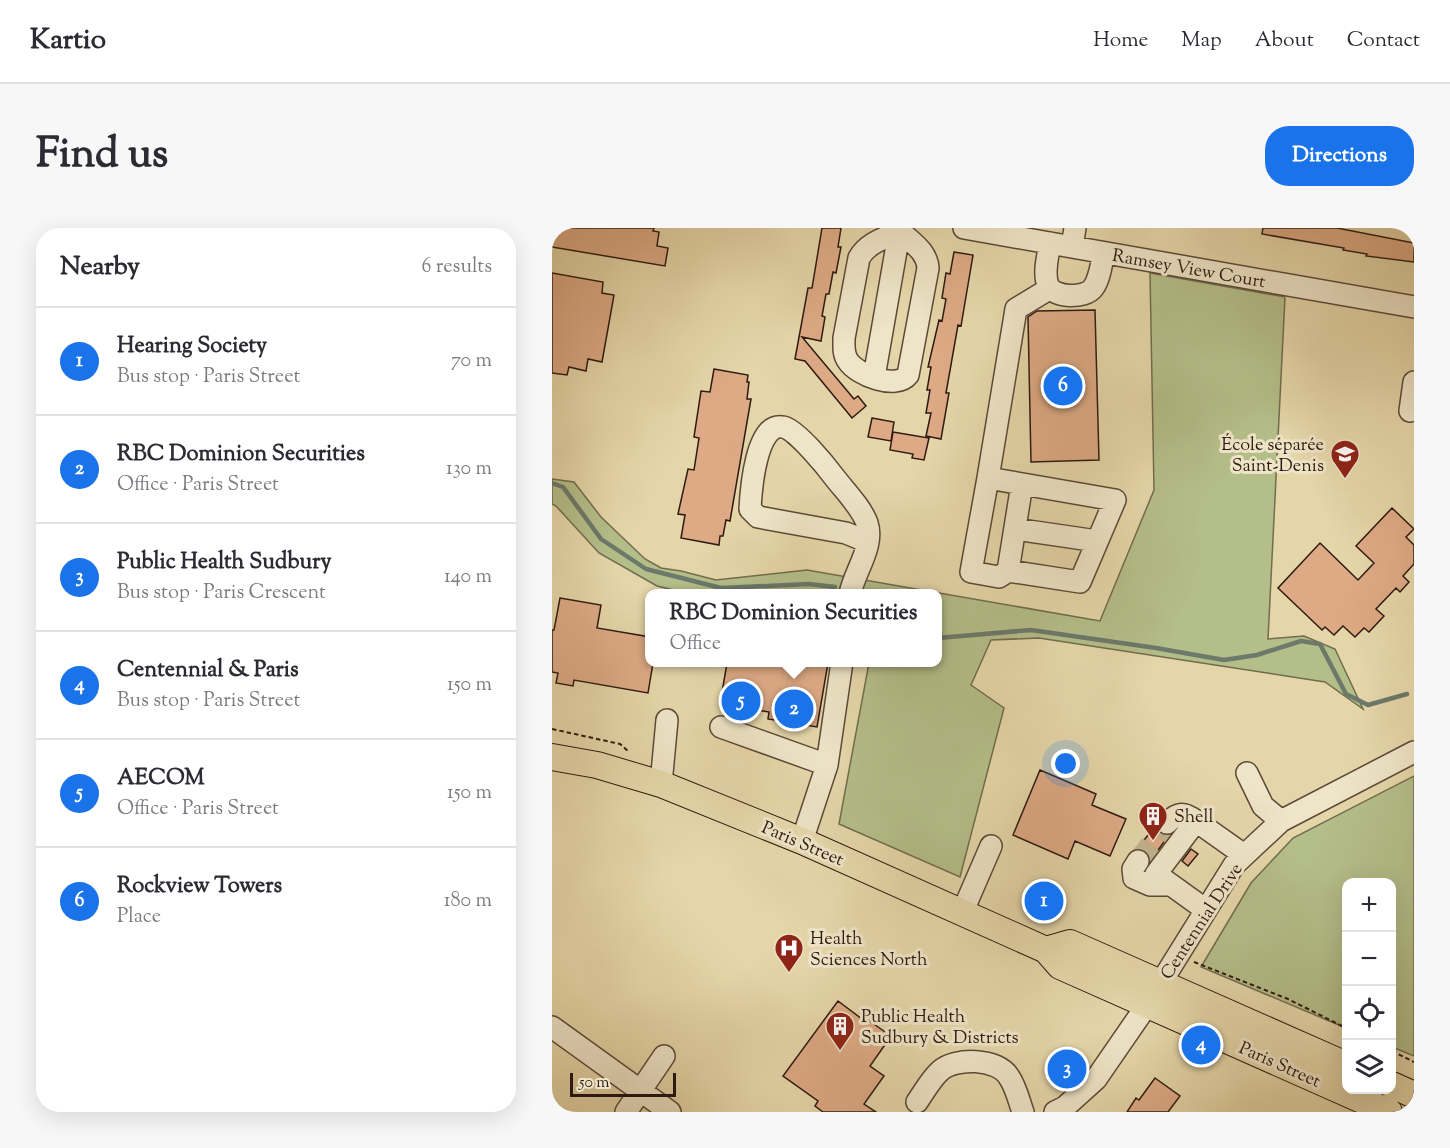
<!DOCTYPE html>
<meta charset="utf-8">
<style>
:root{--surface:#fff;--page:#f7f7f7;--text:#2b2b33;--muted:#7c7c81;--line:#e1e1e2;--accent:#1a73e8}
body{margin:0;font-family:"Sorts Mill Goudy",serif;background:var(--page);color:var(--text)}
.controls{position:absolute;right:18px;bottom:18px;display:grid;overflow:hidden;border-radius:12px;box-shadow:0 6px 24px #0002}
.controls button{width:54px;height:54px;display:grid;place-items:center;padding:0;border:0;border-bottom:2px solid var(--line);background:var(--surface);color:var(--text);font:30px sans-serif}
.scale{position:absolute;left:18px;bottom:15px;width:106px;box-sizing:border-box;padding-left:6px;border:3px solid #2e1a12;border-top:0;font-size:16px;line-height:21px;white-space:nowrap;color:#2e1a12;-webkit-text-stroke:4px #eee4c7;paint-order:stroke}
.you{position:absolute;left:514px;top:536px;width:21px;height:21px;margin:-15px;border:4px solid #fff;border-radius:50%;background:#1a73e8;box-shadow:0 0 0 9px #1a73e833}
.badge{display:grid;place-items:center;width:39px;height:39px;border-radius:50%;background:var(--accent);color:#fff;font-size:20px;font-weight:700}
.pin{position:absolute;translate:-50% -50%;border:3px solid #fff;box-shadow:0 2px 6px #0006}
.popup{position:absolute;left:93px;top:361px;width:297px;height:78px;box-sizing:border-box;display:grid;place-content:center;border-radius:12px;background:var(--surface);filter:drop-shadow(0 2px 4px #0005);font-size:20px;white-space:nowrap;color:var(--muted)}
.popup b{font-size:22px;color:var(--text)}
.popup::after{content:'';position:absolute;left:50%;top:100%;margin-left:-12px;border:12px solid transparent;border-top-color:var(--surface)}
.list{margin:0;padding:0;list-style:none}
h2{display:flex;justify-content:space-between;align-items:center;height:78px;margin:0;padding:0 24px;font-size:26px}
h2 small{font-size:20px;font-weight:400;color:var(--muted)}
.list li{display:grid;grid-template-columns:39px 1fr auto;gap:18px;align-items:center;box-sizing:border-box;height:108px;padding:0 24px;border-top:2px solid var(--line)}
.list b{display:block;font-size:22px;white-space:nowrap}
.list p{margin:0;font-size:20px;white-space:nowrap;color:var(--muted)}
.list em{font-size:20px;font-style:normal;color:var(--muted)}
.icon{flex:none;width:33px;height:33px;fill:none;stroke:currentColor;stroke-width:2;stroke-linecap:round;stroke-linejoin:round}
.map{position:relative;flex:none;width:862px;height:884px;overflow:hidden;border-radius:24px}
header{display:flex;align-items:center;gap:36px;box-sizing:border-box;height:84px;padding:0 30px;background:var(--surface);border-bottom:2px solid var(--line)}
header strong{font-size:28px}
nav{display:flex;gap:33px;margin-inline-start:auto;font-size:21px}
.intro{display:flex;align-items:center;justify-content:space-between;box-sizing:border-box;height:144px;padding:0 36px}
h1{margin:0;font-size:42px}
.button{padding:15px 27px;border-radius:24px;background:var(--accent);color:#fff;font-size:21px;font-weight:700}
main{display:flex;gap:36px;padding:0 36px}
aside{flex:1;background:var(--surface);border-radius:24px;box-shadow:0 6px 24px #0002}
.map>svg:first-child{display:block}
</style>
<header>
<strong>Kartio</strong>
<nav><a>Home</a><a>Map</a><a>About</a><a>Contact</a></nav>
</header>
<div class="intro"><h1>Find us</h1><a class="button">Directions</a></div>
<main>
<aside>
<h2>Nearby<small>6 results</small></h2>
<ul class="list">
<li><span class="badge">1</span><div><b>Hearing Society</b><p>Bus stop · Paris Street</p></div><em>70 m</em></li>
<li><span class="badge">2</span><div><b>RBC Dominion Securities</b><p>Office · Paris Street</p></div><em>130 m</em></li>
<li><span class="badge">3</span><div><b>Public Health Sudbury</b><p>Bus stop · Paris Crescent</p></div><em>140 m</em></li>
<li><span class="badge">4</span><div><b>Centennial &amp; Paris</b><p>Bus stop · Paris Street</p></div><em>150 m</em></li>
<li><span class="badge">5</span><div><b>AECOM</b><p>Office · Paris Street</p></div><em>150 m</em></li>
<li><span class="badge">6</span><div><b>Rockview Towers</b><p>Place</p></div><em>180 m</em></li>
</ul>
</aside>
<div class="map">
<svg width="862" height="884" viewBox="0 0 862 884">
<rect width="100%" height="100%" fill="#e5d6a9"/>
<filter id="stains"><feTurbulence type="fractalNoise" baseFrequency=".00333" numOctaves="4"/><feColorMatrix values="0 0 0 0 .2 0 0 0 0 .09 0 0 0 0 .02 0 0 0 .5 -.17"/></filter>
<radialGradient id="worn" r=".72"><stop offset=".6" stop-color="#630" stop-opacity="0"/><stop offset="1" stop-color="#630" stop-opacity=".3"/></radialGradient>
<path fill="#b4be89" stroke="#716c4e" stroke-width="1.5" d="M598,45L733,69L716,411L752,408L783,421L811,481L773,454L487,410L439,412L419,457L452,480L408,649L287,596L317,435L386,434V366H138L105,358L47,325L4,278L0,276V251L22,254L49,289L93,331L109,340L129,343L164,352L255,342L548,393L602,262Z
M862,548V828L840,819V654H794V800L649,739L699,655L741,610Z"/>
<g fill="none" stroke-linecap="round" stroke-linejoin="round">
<path stroke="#6c796b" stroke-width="4.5" d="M0,255L11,259L49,311L94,341L169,360L257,356L283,359
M386,410L479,402L604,420L672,432L705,427L749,413L768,416L794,466L816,477L855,466"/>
</g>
<path fill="#ddaa85" stroke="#2e1a12" stroke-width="1.5" d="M0,0H102L101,3L107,4L105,18L116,20L113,38L0,19Z
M270,0H289L286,19H289L284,45L281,44L277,66H274L270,88L273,89L269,113L250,109L302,171L306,168L314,178L300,190L253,133L243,131L256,60H260Z
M711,0H785L862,15V34L814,28L815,26L791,22L792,20L710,6Z
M402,24L421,27L409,98L406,97L394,165H397L389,211L374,208L379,185H374L378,162H375L379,139H376L387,92L390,93L394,71L390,70L394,45L398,46Z
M0,45L51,54L50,65L62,67L50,134L36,131L34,143L17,139L15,147L0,145Z
M543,82L547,232L479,234L476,89L485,83Z
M162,141L196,147L195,154H197L195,171H199L178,293L174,292L171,308H168L167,317L129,310L133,287L126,286L136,241L142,242L147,210L142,209L149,163L158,164Z
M320,190L342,194L339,213L316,209Z
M341,204L377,210L372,232L360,230L361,226L338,222Z
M840,280L862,301L854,309L862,317V336L851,348L857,354L848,364L844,360L824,381L832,388L817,404L812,400L803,409L791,398L782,407L773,399L770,402L726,360L768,315L806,352L822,335L804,318Z
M8,370L49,377L45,400L98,409V435H101L96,465L22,452L21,458L4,455L6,445L0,444V402H2Z
M175,435H276L265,499L216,491L217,484L168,476Z
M488,542L544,566L540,577L574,591L558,628L523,613L516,631L461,607Z
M603,598L606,604L617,607L599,632L593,623L586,620Z
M639,621L646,626L636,638L630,633Z
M286,773L314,794L316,792L336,806L334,808L337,811L318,838L332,848L312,876L324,884H271L263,878L266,873L231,848Z
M603,850L628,868L616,884H575L584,870L587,872Z"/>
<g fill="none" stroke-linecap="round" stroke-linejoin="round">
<path stroke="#c0b08b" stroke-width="21" stroke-dasharray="21 10" stroke-linecap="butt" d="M586,633L615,595"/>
<g stroke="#5c4938" stroke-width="24">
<path id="minor" d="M412,0L862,79
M348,3C359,14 375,23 376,40L356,147C344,162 305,147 296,133C291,126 292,119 292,110L307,30C315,15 333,10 348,3Z
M498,15C496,28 491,45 496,57C501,70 533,71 541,60C548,51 549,36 552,25
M520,19L523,0
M322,149L348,0
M858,183L862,154
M436,250L419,344L447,349L456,343
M470,256L456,343L528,354L563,272L436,250L464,81L497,61
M463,301L545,313
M298,366C302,344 323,318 315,295C309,279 293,263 283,250C274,238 244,201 231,199C204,194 199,262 198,281L206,289L294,305L316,314
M169,499L275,537L250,613
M275,537L290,434
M695,545L711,578L729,593
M109,556L115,492
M615,595C626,584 632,584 644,593
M586,633L581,641L582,650L598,657H619
M654,682L604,646L644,593L692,627
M410,685L439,618
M0,799L118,884
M365,874C372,864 379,851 388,843C403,829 446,830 457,849C464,859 467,873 471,884
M74,884L112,828
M503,884L513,879L544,851L595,777L682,637L729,593L862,524"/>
</g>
<g stroke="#2e1a12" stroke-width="28">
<path id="major" d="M0,529L45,537L109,556L250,613L494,722L508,738L837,884
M494,722L518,715L794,837
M840,857L862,867"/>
</g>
<path stroke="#2e1a12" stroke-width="2" stroke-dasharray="4.5 3" stroke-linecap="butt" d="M0,501L68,516L77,524
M642,734L736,771L794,800
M840,823L862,834"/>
<use href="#minor" stroke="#eee4c7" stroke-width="21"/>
<use href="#major" stroke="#e5d6a9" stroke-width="26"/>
</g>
<defs>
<g id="school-pin" transform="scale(1.5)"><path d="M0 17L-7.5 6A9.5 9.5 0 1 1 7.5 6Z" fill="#8f2418" stroke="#eee4c7"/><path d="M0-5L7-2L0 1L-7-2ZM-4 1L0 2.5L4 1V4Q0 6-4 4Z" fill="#fff"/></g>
<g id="building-pin" transform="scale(1.5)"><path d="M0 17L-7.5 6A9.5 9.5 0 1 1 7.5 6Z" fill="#8f2418" stroke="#eee4c7"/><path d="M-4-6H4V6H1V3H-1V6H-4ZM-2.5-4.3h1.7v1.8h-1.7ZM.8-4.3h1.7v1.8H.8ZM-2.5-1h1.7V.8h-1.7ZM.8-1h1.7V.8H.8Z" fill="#fff"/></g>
<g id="hospital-pin" transform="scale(1.5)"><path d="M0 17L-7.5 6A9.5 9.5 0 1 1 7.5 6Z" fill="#8f2418" stroke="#eee4c7"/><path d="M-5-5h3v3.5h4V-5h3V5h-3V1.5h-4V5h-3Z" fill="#fff"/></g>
</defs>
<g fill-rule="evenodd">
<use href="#school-pin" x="793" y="226"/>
<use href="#building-pin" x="601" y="588"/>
<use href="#hospital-pin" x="237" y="720"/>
<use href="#building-pin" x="288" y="798"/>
</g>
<g text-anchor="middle" stroke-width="6" stroke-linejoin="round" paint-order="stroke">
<g font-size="18" fill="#2e1a12" stroke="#eee4c7">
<text transform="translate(637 40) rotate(10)" y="6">Ramsey View Court</text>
<text transform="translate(251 615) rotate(23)" y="6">Paris Street</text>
<text transform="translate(649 693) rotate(-57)" y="6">Centennial Drive</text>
<text transform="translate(728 836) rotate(24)" y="6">Paris Street</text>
</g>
<g font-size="18" fill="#2e1a12" stroke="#eee4c7" text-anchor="start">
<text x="772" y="222" text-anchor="end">École séparée<tspan x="772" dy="21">Saint-Denis</tspan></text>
<text x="622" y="594">Shell</text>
<text x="258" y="716">Health<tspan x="258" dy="21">Sciences North</tspan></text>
<text x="309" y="794">Public Health<tspan x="309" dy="21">Sudbury &amp; Districts</tspan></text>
</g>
</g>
<rect width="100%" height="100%" filter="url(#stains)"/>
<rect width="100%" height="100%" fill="url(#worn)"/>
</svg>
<div class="controls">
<button>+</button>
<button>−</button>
<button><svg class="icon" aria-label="locate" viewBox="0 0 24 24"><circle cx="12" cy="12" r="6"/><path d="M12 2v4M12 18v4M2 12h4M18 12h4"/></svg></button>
<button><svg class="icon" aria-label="layers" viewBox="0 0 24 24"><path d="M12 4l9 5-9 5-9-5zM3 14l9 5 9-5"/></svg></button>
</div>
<div class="scale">50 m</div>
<div class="you"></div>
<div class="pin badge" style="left:492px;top:673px">1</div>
<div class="pin badge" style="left:242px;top:481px">2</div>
<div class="popup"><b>RBC Dominion Securities</b>Office</div>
<div class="pin badge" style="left:515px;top:841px">3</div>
<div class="pin badge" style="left:649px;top:817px">4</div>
<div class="pin badge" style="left:189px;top:473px">5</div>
<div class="pin badge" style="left:511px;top:158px">6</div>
</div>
</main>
